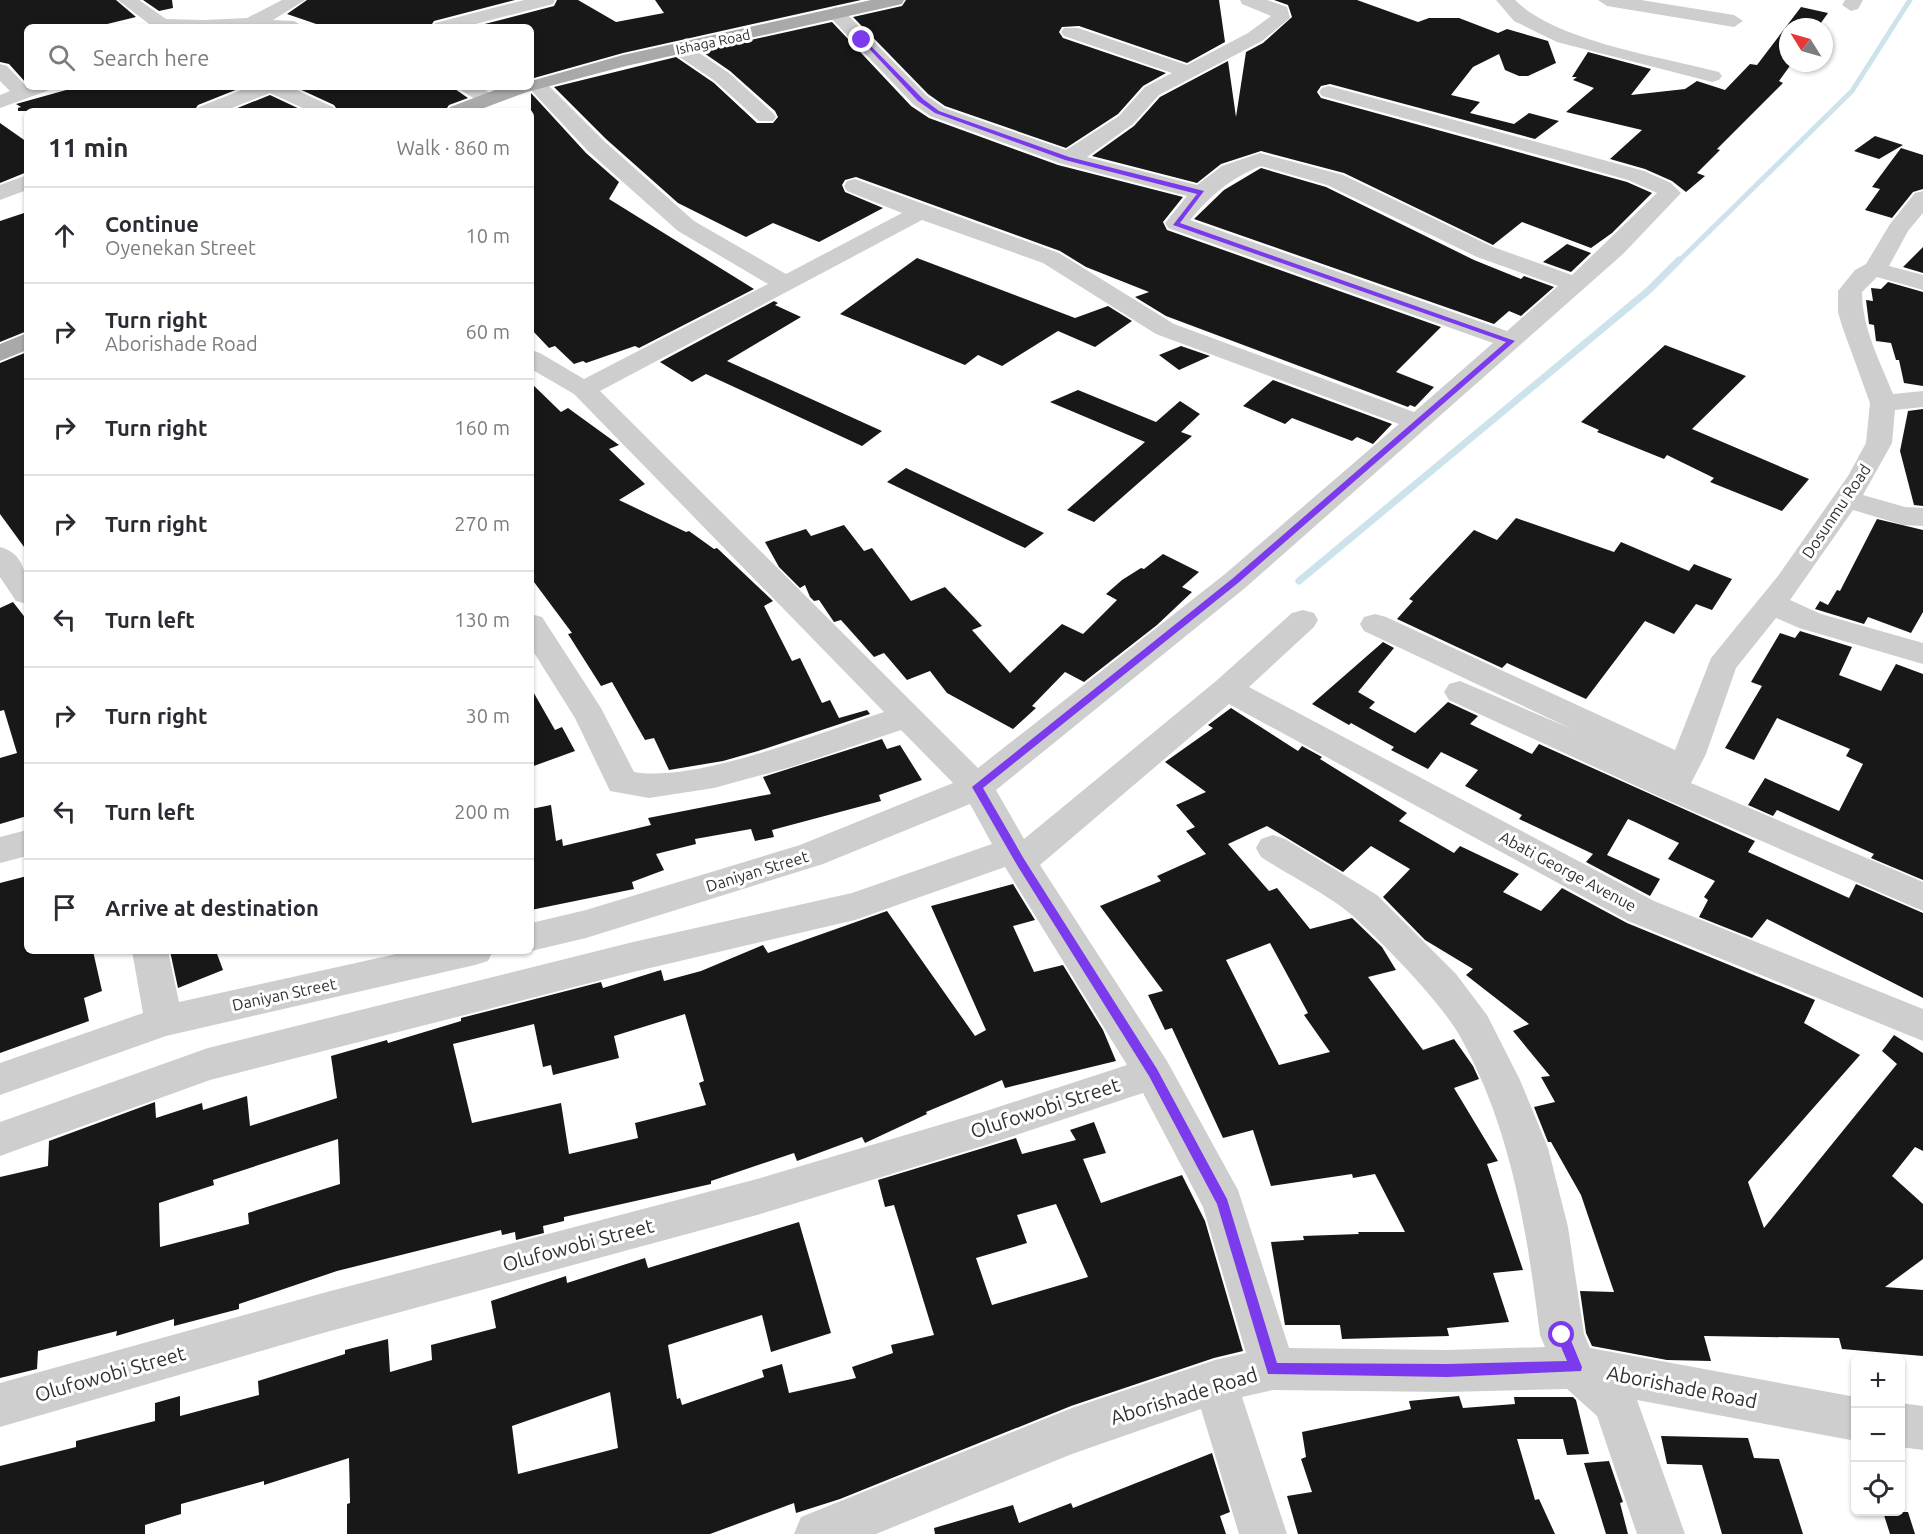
<!DOCTYPE html>
<meta charset="utf-8">
<style>
:root{--surface:#fff;--page:#f2f2f3;--text:#2b2b33;--muted:#7c7c81;--line:#e1e1e2}
body{margin:0;font-family:Ubuntu,sans-serif;background:var(--page);color:var(--text)}
.controls{position:absolute;right:18px;bottom:18px;display:grid;overflow:hidden;border-radius:9px;box-shadow:0 2px 4px #0004}
.controls button{width:54px;height:54px;display:grid;place-items:center;padding:0;border:0;border-bottom:2px solid var(--line);background:var(--surface);color:var(--text);font:30px sans-serif}
.compass{position:absolute;left:1779px;top:18px;width:54px;height:54px;border-radius:50%;background:var(--surface);box-shadow:0 2px 4px #0004;rotate:307deg}
.stop{position:absolute;width:18px;height:18px;margin:-14px;border:4px solid #7c3aed;border-radius:50%;background:#fff}
.stop.end{background:#7c3aed;border-color:#fff;box-shadow:0 2px 6px #0008}
.list{margin:0;padding:0;list-style:none}
h2{display:flex;justify-content:space-between;align-items:center;height:78px;margin:0;padding:0 24px;font-size:26px}
h2 small{font-size:20px;font-weight:400;color:var(--muted)}
.list li{display:grid;grid-template-columns:39px 1fr auto;gap:18px;align-items:center;box-sizing:border-box;height:96px;padding:0 24px;border-top:2px solid var(--line)}
.list b{display:block;font-size:22px;white-space:nowrap}
.list p{margin:0;font-size:20px;white-space:nowrap;color:var(--muted)}
.list em{font-size:20px;font-style:normal;color:var(--muted)}
.icon{flex:none;width:33px;height:33px;fill:none;stroke:currentColor;stroke-width:2;stroke-linecap:round;stroke-linejoin:round}
.map{position:relative;flex:none;width:1923px;height:1534px;overflow:hidden}
.search{position:absolute;background:var(--surface);box-shadow:0 2px 4px #0004;left:24px;top:24px;width:510px;height:66px;display:flex;align-items:center;gap:15px;box-sizing:border-box;padding:0 21px;border-radius:9px;color:var(--muted);font-size:22px}
.panel{position:absolute;background:var(--surface);box-shadow:0 2px 4px #0004;left:24px;top:108px;width:510px;height:846px;border-radius:9px}
.map>svg:first-child{display:block}
</style>
<div class="map">
<svg width="1923" height="1534" viewBox="0 0 1923 1534">
<rect width="100%" height="100%" fill="#fff"/>
<g fill="none" stroke-linecap="round" stroke-linejoin="round">
<path stroke="#cce3ec" stroke-width="5" d="M1678,262L1852,91L1910,0"/>
<path stroke="#cce3ec" stroke-width="7" d="M1299,581L1649,290L1679,260"/>
</g>
<path fill="#181818" fill-rule="evenodd" d="M0,0H116L136,17L95,27H27V84L9,64L0,62Z
M143,0H172L173,8L159,11Z
M307,0H515L434,21L430,27H325L287,14Z
M557,0H578L616,22L664,13L655,0H861L623,53L534,78H531V27H473L554,6Z
M906,0H1219L1225,42L1187,63L1079,26L1062,27L1059,32L1063,38L1166,73L1143,86L1118,114L1066,148L945,106L928,94L853,17L902,6Z
M1274,0H1357L1418,22L1429,18H1459L1498,33L1507,29L1548,41L1556,63L1528,76H1519L1505,70L1499,54L1473,67L1451,95L1480,102L1470,113L1514,124L1529,113L1559,121L1535,139L1330,84L1321,86L1317,92L1321,98L1627,182L1652,193L1612,233L1591,248L1522,222L1493,245L1344,173L1261,151L1221,164L1197,183L1092,156L1134,126L1160,97L1228,61L1236,117L1246,52L1263,43L1292,17L1288,5Z
M1801,7L1828,13L1818,27H1788V63H1792L1779,81L1783,83L1717,149L1720,150L1697,173L1705,176L1686,192L1672,181L1645,169L1610,159L1642,130L1566,112L1594,88L1573,80L1577,77H1572L1588,52L1651,69L1631,95L1685,89L1697,81L1725,90L1750,64L1757,65Z
M832,22L911,106L929,118L1058,165L1183,197L1163,222L1167,230L1441,327L1396,372L1434,387L1415,407L1410,405L1408,407L1166,316L1135,297L1149,292L1086,267L1060,251L856,177L845,180L842,185L845,192L883,208L819,242L773,223L746,237L678,203L606,139L554,87L676,57L714,83L757,123H773L778,117L775,111L730,71L701,51Z
M77,87H243L198,105L194,111H18V108L21,107L16,104Z
M295,87H452L468,98L449,105L445,111H338L334,105Z
M531,93L586,153L619,182L609,199L754,289L639,348L635,346L586,363L583,361L574,364L555,346L549,348L531,329Z
M270,95L304,111H230Z
M0,123L27,142V172L0,183Z
M1875,136L1903,145L1879,159L1854,151Z
M1901,148L1923,155V189L1913,192L1892,218L1865,210L1880,189L1872,187Z
M1261,168L1326,187L1474,260L1521,279L1524,276L1554,287L1521,316L1509,311L1494,324L1194,219L1224,190Z
M27,212V331L0,342V221Z
M1567,244L1591,253L1571,272L1543,262Z
M1923,247V273L1903,267Z
M917,258L1075,318L1108,306L1132,321L1095,347L1058,331L1002,366L978,355L965,365L840,314Z
M1888,282L1923,292V386L1904,383L1899,360H1896L1891,343L1876,341L1874,325L1869,324L1866,300L1873,301L1871,288L1881,289Z
M774,301L778,303L775,305L801,317L727,361L882,431L862,446L706,374L692,382L660,362Z
M1665,345L1746,376L1692,429L1809,479L1782,511L1710,482L1714,478L1667,455L1664,459L1597,432L1599,430L1581,422Z
M1181,346L1210,356L1179,370L1159,355Z
M27,352V551L0,514V363Z
M1273,380L1392,424L1373,444L1357,437L1352,441L1292,418L1285,424L1243,406Z
M531,383L561,412L568,408L619,445L609,449L645,484L619,500L686,532L689,531L714,549L717,548L773,601L764,606L792,661L800,658L822,703L830,700L839,718L867,710L870,714L758,751L723,761L669,770L654,738L645,740L612,682L601,686L568,634L572,633L531,578Z
M1078,390L1156,422L1180,401L1200,414L1181,432L1192,436L1094,522L1067,510L1145,442L1050,402Z
M1923,409V506L1914,505L1900,451L1908,411Z
M906,468L1044,533L1025,548L887,482Z
M1516,518L1614,552L1621,542L1689,571L1694,564L1732,579L1712,610L1696,604L1674,634L1645,621L1586,699L1507,663L1502,668L1397,619L1413,601L1409,599L1474,530L1497,540Z
M1877,519L1923,530V612L1911,633L1868,617L1864,624L1815,609L1820,601L1828,605L1837,590L1840,591Z
M844,525L864,551L872,548L911,601L945,587L982,626L972,630L1010,673L1062,624L1083,634L1117,600L1106,594L1122,580L1141,568L1144,569L1163,554L1199,572L1182,587L1192,592L1157,625L1084,682L1065,672L1032,706L1036,708L1013,729L947,693L930,671L907,680L884,653L874,657L841,620L834,622L819,600L814,601L810,597L805,585L800,588L779,567L765,542L806,529L811,536Z
M13,602L27,620V816L0,824V758L17,753L4,710L0,711V608Z
M1800,631L1852,647L1839,675L1881,691L1896,664L1923,674V880L1871,858L1874,854L1777,810L1773,816L1748,805L1765,778L1839,811L1863,764L1846,756L1850,749L1777,718L1754,760L1725,748L1762,686L1751,682L1780,633L1795,638Z
M1383,642L1394,648L1358,692L1375,702L1369,708L1415,733L1448,702L1478,716L1470,724L1532,754L1539,744L1755,841L1748,852L1849,898L1856,884L1923,913V998L1767,919L1752,938L1699,917L1708,900L1704,897L1715,881L1668,859L1679,843L1635,822L1628,819L1607,855L1660,879L1650,896L1586,862L1593,854L1519,819L1522,815L1465,786L1478,770L1441,752L1428,769L1391,750L1394,747L1351,723L1349,725L1312,704Z
M531,688L555,730L562,727L575,751L531,767Z
M1231,708L1298,751L1302,746L1322,757L1320,759L1407,813L1399,821L1454,853L1460,846L1519,874L1503,892L1541,911L1562,888L1627,923L1815,1000L1804,1023L1860,1055L1748,1182L1764,1228L1897,1064L1882,1051L1894,1035L1923,1053V1151L1915,1147L1892,1176L1923,1204V1259L1885,1287L1923,1290V1356L1842,1349L1839,1338L1704,1336L1711,1361L1667,1360L1592,1346L1586,1333L1580,1291L1614,1292L1581,1195L1551,1142H1548L1534,1107L1555,1102L1541,1077L1550,1076L1513,1031L1529,1024L1466,975L1473,969L1425,940L1383,897L1410,869L1371,846L1343,872L1267,826L1228,844L1269,891L1277,888L1310,929L1352,918L1382,947L1396,970L1368,977L1423,1050L1454,1039L1473,1066L1479,1079L1454,1088L1498,1161L1487,1164L1523,1270L1493,1273L1509,1322L1447,1328L1449,1336L1342,1339L1340,1325H1285L1271,1242L1304,1240L1303,1236L1359,1234L1358,1232H1405L1375,1174L1353,1178L1352,1174L1271,1186L1253,1130L1223,1138L1172,1028L1165,1030L1148,995L1163,991L1100,906L1161,881L1157,876L1206,854L1186,831L1195,827L1176,805L1206,792L1165,762L1213,728L1208,725ZM1270,943L1308,1013L1304,1015L1330,1052L1279,1065L1226,960Z
M882,739L887,749L900,745L922,780L879,795L881,801L772,830L774,837L755,841L751,829L695,839L696,844L656,854L664,870L632,882L634,889L531,910V809L551,805L556,841L562,839L563,846L651,825L648,818L771,794L763,777Z
M27,876V951H93L102,991L84,998L89,1021L0,1053V883Z
M1013,884L1035,920L1013,926L1034,972L1063,965L1103,1030L1116,1061L1005,1088L1002,1080L926,1112L927,1114L865,1143L862,1137L797,1161L794,1153L711,1181V1184L564,1217V1221L543,1226L544,1233L516,1240L515,1232L502,1235L501,1230L337,1271L239,1304V1309L174,1326V1319L116,1336L117,1331L38,1351L37,1369L0,1378V1177L48,1166L49,1141L155,1102L156,1118L202,1103L203,1110L247,1096L250,1126L337,1098L331,1056L387,1040L388,1043L461,1021V1018L601,982L603,988L661,970L664,981L701,971L763,945L768,953L887,911L975,1036L986,1030L931,906ZM685,1014L704,1081L699,1083L706,1105L635,1123L638,1138L569,1154L561,1103L472,1123L453,1044L534,1024L543,1067L551,1065L553,1075L619,1058L614,1036ZM338,1139L340,1184L248,1213L249,1224L160,1247L159,1203L214,1185L213,1180Z
M170,951H216L223,970L178,988Z
M1094,1122L1106,1153L1083,1159L1101,1203L1182,1175L1205,1221L1243,1351L1214,1358L1071,1406L840,1499L796,1513L794,1503L710,1534H347V1504L350,1503L349,1458L264,1485V1481L181,1504V1514L145,1525V1534H0V1466L76,1447V1441L155,1421V1403L180,1396V1416L259,1395L258,1381L345,1354V1350L388,1339L390,1372L432,1360L431,1345L496,1328L491,1301L566,1276L567,1283L645,1258L648,1268L799,1222L831,1333L771,1352L762,1315L668,1345L677,1399L680,1398L682,1405L764,1377L762,1370L782,1364L789,1393L856,1378L852,1367L893,1353L891,1345L934,1335L894,1205L885,1207L878,1180L1016,1138L1022,1154L1076,1140L1070,1130ZM1056,1204L1088,1277L992,1305L976,1258L1027,1243L1017,1215ZM610,1392L618,1448L518,1474L512,1426Z
M1459,1396L1463,1408L1515,1404L1514,1397H1573L1576,1400L1589,1454L1567,1455L1563,1439H1517L1535,1500L1539,1499L1555,1534H1298L1287,1496L1312,1492L1301,1459L1306,1457L1302,1432L1411,1409L1409,1401Z
M1661,1436L1748,1438L1754,1458L1779,1459L1803,1534H1722L1702,1465L1667,1464Z
M1212,1453L1230,1512L1220,1516L1226,1534H935L934,1528L1013,1505L1019,1523L1071,1503L1073,1508Z
M1609,1461L1623,1502L1620,1503L1628,1534H1606L1584,1463Z
M1883,1512H1908L1915,1534H1890Z"/>
<g fill="none" stroke-linecap="round" stroke-linejoin="round">
<path fill="#cecece" fill-rule="evenodd" d="M118,0H139L166,19L203,20L247,18L282,0H305L273,20L294,21L304,27H153Z
M524,0H555L553,4L464,27H432L435,23Z
M1240,0H1267L1287,7L1290,18L1262,41L1159,95L1133,124L1087,157L1197,185L1222,166L1260,153L1343,175L1493,247L1572,275L1657,193L1628,180L1557,160L1322,96L1319,92L1322,88L1329,86L1644,171L1671,183L1681,193L1623,254L1245,588L996,790L1024,839L1216,681L1292,613L1303,610L1314,613L1318,620L1314,627L1249,687L1654,901L1923,1009V1041L1628,921L1229,704L1040,865L1167,1061L1238,1190L1289,1348L1447,1350L1545,1347L1540,1335C1527,1232 1512,1131 1461,1038C1440,1001 1385,945 1353,916C1329,895 1288,875 1261,857L1256,848L1261,839L1273,835L1285,839L1377,895L1456,974L1487,1015L1520,1080L1548,1148L1568,1227L1584,1334L1590,1348L1856,1397V1441L1637,1400L1685,1534H1637L1597,1416L1567,1389L1447,1392L1273,1390L1242,1397L1287,1534H1239L1201,1409L1072,1454L876,1534H794L801,1517L1072,1408L1215,1360L1246,1353L1203,1207L1143,1093L983,1146L757,1215L323,1333L0,1427V1383L323,1293L757,1179L983,1112L1127,1065L1005,867L855,920L633,972L210,1080L0,1156V1122L208,1048L633,942L852,893L992,844L970,804L823,864L586,938L531,951H530L531,923L586,910L800,845L953,783L901,730L791,767L714,788L649,798L610,791L575,718L531,648V614L542,617L601,708L634,772C696,783 821,732 884,712L574,394L531,369V350L540,353L584,379L768,284L678,231L588,151L528,87H531V80L544,81L604,141L694,221L786,274L902,213L847,191L844,186L847,181L855,179L1059,253L1174,324L1414,412L1493,343L1168,228L1165,223L1187,196L1059,163L930,116L913,104L826,13L835,7L842,9L927,96L944,108L1066,150L1119,116L1145,87L1172,73L1064,36L1061,32L1064,28H1078L1187,65L1248,33L1271,16L1242,4ZM1261,166L1327,185L1477,257L1558,286L1507,331L1190,220C1211,195 1231,178 1261,166ZM922,220L1043,263L1156,334L1399,424L1225,574L978,768L600,391Z
M1496,0H1515C1555,41 1662,57 1719,72L1722,76L1719,80L1712,82L1557,42L1514,21Z
M1598,0H1641L1734,15L1743,21L1734,27L1607,6Z
M1845,0H1863L1858,9L1851,11L1842,5Z
M682,44L689,46L729,73L773,113L776,117L773,121H759L715,81L675,54L672,50Z
M0,64L7,66L27,87H50L47,91L0,108V95L10,91L0,81Z
M249,87H290L333,107L336,111H309L270,93L224,111H196L199,107Z
M456,87H481L498,99L495,103H481Z
M27,175V190L0,200V185Z
M1923,191V213L1908,231L1889,266L1923,275V290L1877,277L1862,292C1862,328 1880,361 1893,394L1923,391V407L1895,410L1892,443L1863,495L1905,507L1923,508V526L1903,525L1853,510L1790,600L1821,614L1923,643V664L1799,628L1776,618L1736,668L1706,754L1691,783L1923,882V911L1660,797L1449,700L1444,692L1449,684L1460,681L1574,730L1364,631L1360,624L1364,617L1375,614L1386,617L1675,750L1711,658L1778,576L1848,476L1866,443L1870,403L1842,326L1838,312V291L1855,270L1866,264L1890,224L1915,193Z
M0,547C27,554 27,580 27,604L16,601L0,577Z
M27,830V856L0,863V837Z
M132,951H168L179,1002L410,951H493L488,961L475,965L166,1036L0,1095V1063L143,1013Z
M1900,1403L1923,1406V1450L1900,1447Z"/>
<path fill="#a9a9a9" fill-rule="evenodd" d="M871,0H904L902,4L626,66L527,92L476,111H447L450,107L503,87H531V81L623,55Z
M27,333V350L0,361V344Z"/>
</g>
<path fill="#7c3aed" d="M860,39H864L923,99L939,111L1069,157L1204,191L1180,223L1515,341L1238,583L983,788L1024,859L1157,1069L1227,1199L1277,1363L1447,1364L1567,1361L1556,1335L1562,1329L1567,1331L1582,1367L1581,1371L1447,1377L1268,1374L1217,1204L1149,1076L1017,865L972,787L1232,579L1506,342L1173,225L1197,194L1065,160L935,113L918,101Z"/>
<g text-anchor="middle" stroke-width="6" stroke-linejoin="round" paint-order="stroke">
<g font-size="14" fill="#313131" stroke="#fff">
<text transform="translate(713 42) rotate(-12)" y="5">Ishaga Road</text>
</g>
<g font-size="16" fill="#313131" stroke="#fff">
<text transform="translate(1836 511) rotate(-56)" y="6">Dosunmu Road</text>
<text transform="translate(757 871) rotate(-17)" y="6">Daniyan Street</text>
<text transform="translate(1568 871) rotate(28)" y="6">Abati George Avenue</text>
<text transform="translate(284 994) rotate(-12)" y="6">Daniyan Street</text>
</g>
<g font-size="20" fill="#313131" stroke="#fff">
<text transform="translate(1045 1108) rotate(-18)" y="7">Olufowobi Street</text>
<text transform="translate(578 1245) rotate(-15)" y="7">Olufowobi Street</text>
<text transform="translate(110 1374) rotate(-16)" y="7">Olufowobi Street</text>
<text transform="translate(1682 1387) rotate(11)" y="7">Aborishade Road</text>
<text transform="translate(1184 1396) rotate(-17)" y="7">Aborishade Road</text>
</g>
</g>
</svg>
<div class="controls">
<button>+</button>
<button>−</button>
<button><svg class="icon" aria-label="locate" viewBox="0 0 24 24"><circle cx="12" cy="12" r="6"/><path d="M12 2v4M12 18v4M2 12h4M18 12h4"/></svg></button>
</div>
<svg class="compass" viewBox="-18 -18 36 36"><path d="M0-13l5 13h-10z" fill="#e53935"/><path d="M0 13l5-13h-10z" fill="#7c7c81"/></svg>
<div class="stop" style="left:1562px;top:1335px"></div>
<div class="stop end" style="left:862px;top:40px"></div>
<div class="search"><svg class="icon" aria-label="search" viewBox="0 0 24 24"><circle cx="10" cy="10" r="6"/><path d="M15 15l6 6"/></svg>Search here</div>
<section class="panel">
<h2>11 min<small>Walk · 860 m</small></h2>
<ul class="list">
<li><svg class="icon" aria-label="ahead" viewBox="0 0 24 24"><path d="M12 20V5M6 11l6-6 6 6"/></svg><div><b>Continue</b><p>Oyenekan Street</p></div><em>10 m</em></li>
<li><svg class="icon" aria-label="right" viewBox="0 0 24 24"><path d="M7 20v-9h11M14 6l5 5-5 5"/></svg><div><b>Turn right</b><p>Aborishade Road</p></div><em>60 m</em></li>
<li><svg class="icon" aria-label="right" viewBox="0 0 24 24"><path d="M7 20v-9h11M14 6l5 5-5 5"/></svg><div><b>Turn right</b></div><em>160 m</em></li>
<li><svg class="icon" aria-label="right" viewBox="0 0 24 24"><path d="M7 20v-9h11M14 6l5 5-5 5"/></svg><div><b>Turn right</b></div><em>270 m</em></li>
<li><svg class="icon" aria-label="left" viewBox="0 0 24 24"><path d="M17 20v-9H6M10 6l-5 5 5 5"/></svg><div><b>Turn left</b></div><em>130 m</em></li>
<li><svg class="icon" aria-label="right" viewBox="0 0 24 24"><path d="M7 20v-9h11M14 6l5 5-5 5"/></svg><div><b>Turn right</b></div><em>30 m</em></li>
<li><svg class="icon" aria-label="left" viewBox="0 0 24 24"><path d="M17 20v-9H6M10 6l-5 5 5 5"/></svg><div><b>Turn left</b></div><em>200 m</em></li>
<li><svg class="icon" aria-label="arrive" viewBox="0 0 24 24"><path d="M6 21V4h12l-3 4 3 4H6"/></svg><div><b>Arrive at destination</b></div></li>
</ul>
</section>
</div>
